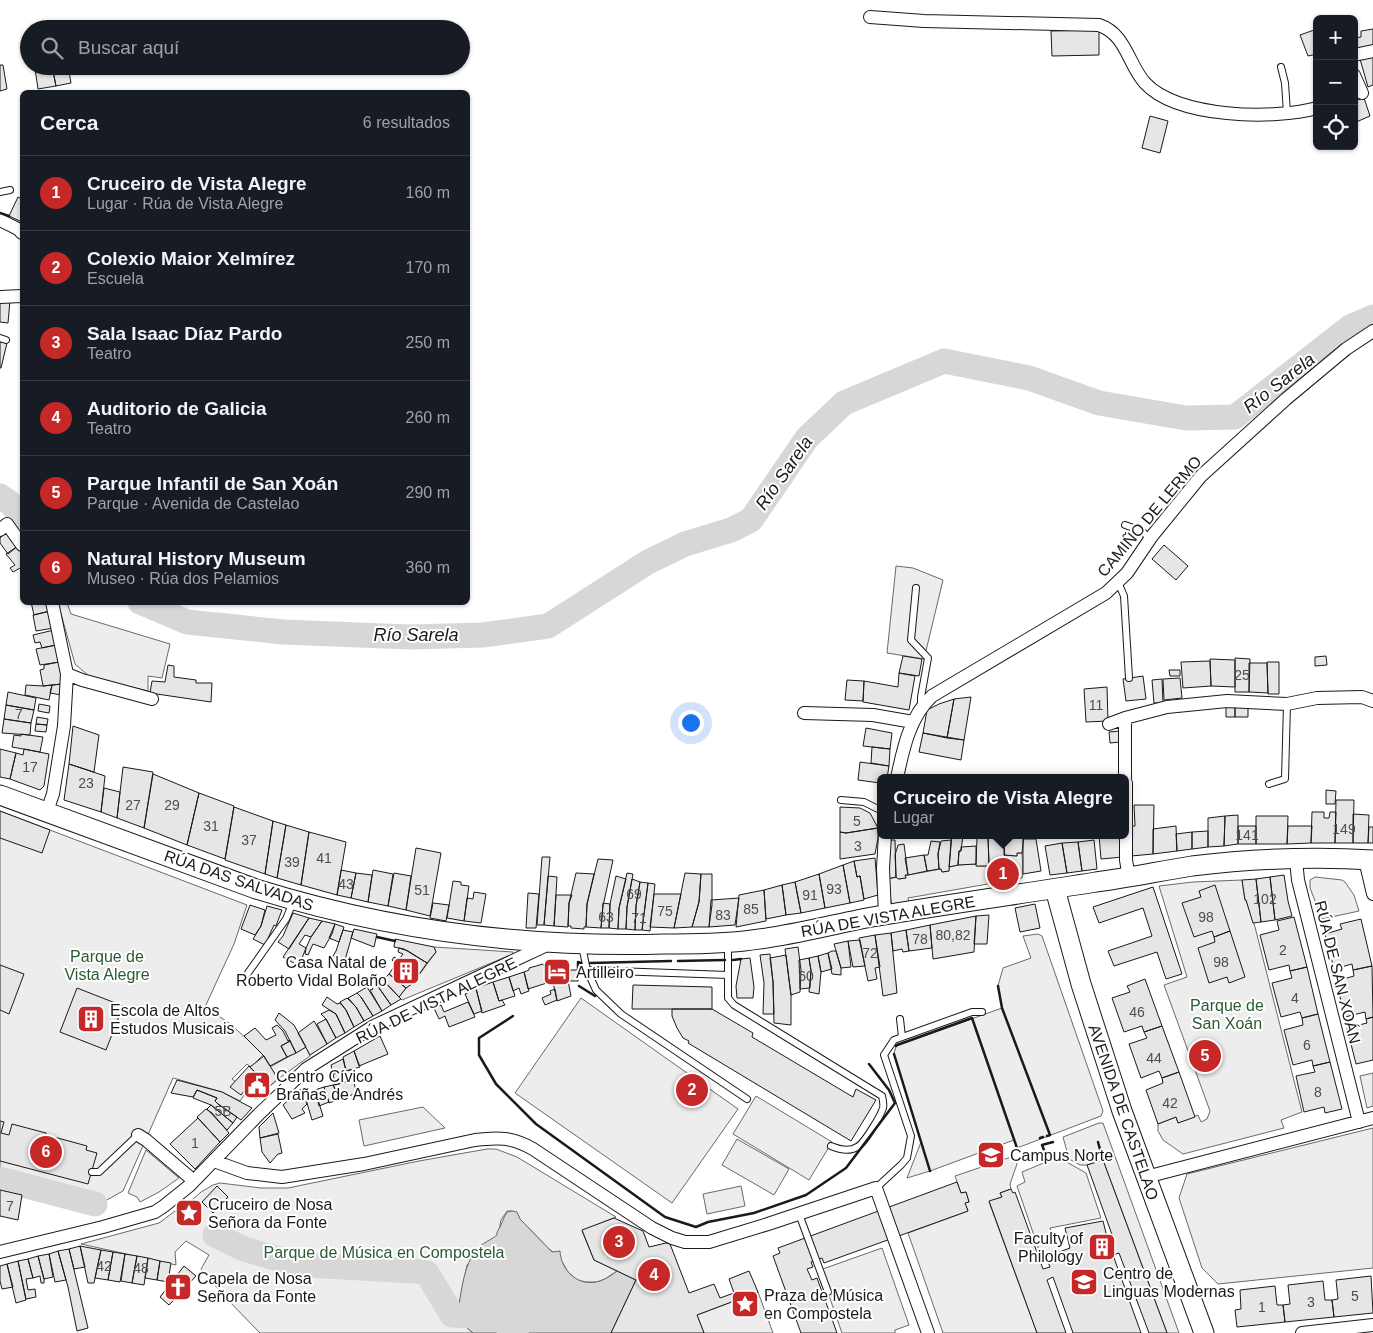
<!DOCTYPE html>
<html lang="es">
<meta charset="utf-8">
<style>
:root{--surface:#171b24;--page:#242831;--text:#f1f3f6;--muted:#9ea1a6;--line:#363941;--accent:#c62828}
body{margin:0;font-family:Arial,sans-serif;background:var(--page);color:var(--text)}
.controls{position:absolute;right:15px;top:15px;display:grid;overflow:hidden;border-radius:8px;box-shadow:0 1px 4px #0004}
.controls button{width:45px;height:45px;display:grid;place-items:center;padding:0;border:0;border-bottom:1px solid var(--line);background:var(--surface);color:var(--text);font:25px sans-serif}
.you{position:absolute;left:690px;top:722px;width:18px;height:18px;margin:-12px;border:4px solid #fff;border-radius:50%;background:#1a73e8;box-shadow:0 0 0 8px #1a73e833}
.badge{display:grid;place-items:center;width:32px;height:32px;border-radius:50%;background:var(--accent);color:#fff;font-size:16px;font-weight:700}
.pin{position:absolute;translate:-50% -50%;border:2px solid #fff;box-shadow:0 1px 5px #0006}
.popup{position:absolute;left:877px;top:774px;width:252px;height:65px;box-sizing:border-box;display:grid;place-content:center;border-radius:8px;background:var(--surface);filter:drop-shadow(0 1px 4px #0005);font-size:16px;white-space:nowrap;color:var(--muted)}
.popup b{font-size:19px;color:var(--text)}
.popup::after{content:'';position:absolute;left:50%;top:100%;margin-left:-10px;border:10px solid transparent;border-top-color:var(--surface)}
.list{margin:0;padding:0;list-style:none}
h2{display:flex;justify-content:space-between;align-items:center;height:65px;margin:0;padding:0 20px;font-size:21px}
h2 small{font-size:16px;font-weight:400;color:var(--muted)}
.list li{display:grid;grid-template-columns:32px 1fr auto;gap:15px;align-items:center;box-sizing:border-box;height:75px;padding:0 20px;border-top:1px solid var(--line)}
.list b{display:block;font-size:19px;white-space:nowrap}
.list p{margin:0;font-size:16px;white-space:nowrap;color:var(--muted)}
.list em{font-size:16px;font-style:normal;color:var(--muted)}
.icon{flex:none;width:28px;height:28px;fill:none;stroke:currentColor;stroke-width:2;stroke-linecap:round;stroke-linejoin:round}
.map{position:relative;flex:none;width:1373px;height:1333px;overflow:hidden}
.search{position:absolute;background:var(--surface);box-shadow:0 1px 4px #0004;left:20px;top:20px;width:450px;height:55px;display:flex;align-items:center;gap:12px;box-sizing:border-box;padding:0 18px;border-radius:28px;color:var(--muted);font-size:19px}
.panel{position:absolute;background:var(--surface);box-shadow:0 1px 4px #0004;left:20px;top:90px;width:450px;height:515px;border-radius:8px}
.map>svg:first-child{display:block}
</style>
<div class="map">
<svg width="1373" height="1333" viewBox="0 0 1373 1333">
<rect width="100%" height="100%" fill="#fff"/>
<path fill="#ededed" stroke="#6a6a6a" d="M896,566L913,568L943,580L924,659L887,653Z
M58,603H67L71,614L170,644L162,678L148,676V691L90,677L75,664Z
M0,811L247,905L234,944L205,1007L229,1023L264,1054L251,1067L247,1064L232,1079L247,1091L240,1101L222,1092L173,1078L123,1191L105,1201L0,1174Z
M1017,853H1022L1023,874L1022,878L908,898L909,903L892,906L887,879L898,877L899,879L906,878L905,875H908L941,869L942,872L949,871V867L958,865L976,864L977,866H988L989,863H1005L1004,855L1017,856Z
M1315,877L1342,880L1345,882L1354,895L1359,911L1322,919L1310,888V880Z
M1242,880L1245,900H1246L1255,927L1302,1112L1281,1120L1284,1128L1183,1154L1163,1140L1158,1131V1124L1176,1117L1178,1123L1198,1115L1201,1122L1207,1119L1210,1111L1164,985L1187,977L1159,886L1193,882Z
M1038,934L1042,936L1103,1111L1101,1116L1017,1148L1014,1140L930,1171L907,1178L921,1142L894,1054L896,1046L1002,1008L998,986L1003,968L1031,958L1023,936Z
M434,947L513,952V954L402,1000L399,997L406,988L413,983L436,952Z
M581,998L738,1109L672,1203L515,1093Z
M306,1047L310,1056L278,1079L270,1067Z
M1373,1073V1106L1367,1108L1360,1076Z
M756,1096L832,1142L809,1180L733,1134Z
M423,1107L445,1128L364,1146L359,1120Z
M1099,1123H1103L1179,1333H1167L1103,1160L1087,1165H1080L1069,1159L1063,1137Z
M1373,1128V1268L1218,1284L1202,1268L1179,1198L1187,1174Z
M737,1139L789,1169L774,1195L722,1165Z
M487,1149H496L517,1157L616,1217L582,1231L594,1260L617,1271L605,1279L597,1282H586L577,1280L568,1272L560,1258L548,1248L520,1219L518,1215L512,1211H507L501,1220L498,1235L467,1265L458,1310L459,1321L473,1333H260L224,1296L201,1269L209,1255L186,1241L175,1252L176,1265L81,1244L159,1223L175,1211L177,1213L201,1192L213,1185L220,1183L261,1188H288L419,1161Z
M146,1150L179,1178L159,1192L140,1202L137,1197L128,1193Z
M1014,1156L1017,1164L1010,1184L1011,1189L1000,1193L1002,1197L989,1202L1037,1333H943L908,1233L968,1211L965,1203L969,1202L966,1192L961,1193L955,1176Z
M1058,1157L1086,1173L1101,1218L1050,1228L1058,1250L1041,1256L1017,1186L1025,1182L1022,1172Z
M741,1186L745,1206L707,1214L703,1194Z
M882,1248L909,1325L895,1330V1333H842L820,1270Z
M758,1292L773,1333H704L697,1315Z"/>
<path fill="#d7d7d7" stroke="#6a6a6a" d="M512,1211L517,1212L520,1219L552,1252L560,1251C561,1271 579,1288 600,1281C606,1279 612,1275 617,1271L636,1280L611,1333H473C465,1326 457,1321 458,1310C462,1290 463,1267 476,1250C482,1243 491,1240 497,1235V1232C501,1227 503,1218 507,1212Z"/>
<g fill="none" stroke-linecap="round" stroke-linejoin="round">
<path stroke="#d7d7d7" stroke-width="25" d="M0,496L10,503L22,516
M140,602L187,622L283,632L410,637L483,635L548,626L648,562L685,544L731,530L751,520L807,438L844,403L944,361L1029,378L1099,403L1186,418L1235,417L1350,327L1373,317
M0,1179L95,1204
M215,1235L244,1249L275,1258L308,1265L414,1271L427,1273L452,1315L498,1317L516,1333"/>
</g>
<path fill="#e6e6e6" stroke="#1a1a1a" d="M1317,29V54L1308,56L1300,35Z
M1373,29V46L1356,49L1354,38L1361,37V31Z
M1099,30V55L1052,56L1051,31Z
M1373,56V85L1368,87L1360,59Z
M0,65H3L7,89L0,91Z
M52,66H68L71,83L56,86Z
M52,66L56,86L38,89L35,69Z
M1364,98L1370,116L1354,123V101Z
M1150,116L1168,121L1160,153L1142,148Z
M18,197L22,199V222L9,216Z
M0,299L10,300L8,323L0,322Z
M0,342L7,343L1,368H0Z
M7,531L18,546L8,554L0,543V538Z
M1164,545L1188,566L1176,580L1152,559Z
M18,546L22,552V567L13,572L10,568L15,565L6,554Z
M31,602H48L50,611L34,615Z
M50,611L54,628L36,631L33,615Z
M54,630L56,645L42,648L40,642L35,643L33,635Z
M56,645L59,662L40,665L36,649Z
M903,656L922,659L919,676L899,673Z
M1326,656L1327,665L1315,666V657Z
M1235,658L1250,659L1249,692H1235Z
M1210,659L1235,660V687L1211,686Z
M1210,661L1211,686L1183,688L1181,662Z
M59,662L62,684L43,686L40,670L44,669V665Z
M1267,662H1279V694H1268Z
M1249,663H1267L1268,693L1249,692Z
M168,665L174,666V677L196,680V683H212L211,702L150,693L152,681L165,682Z
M1169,670H1180V676H1170Z
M899,673L915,676L909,710L863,702L864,681L898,687Z
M1143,676L1146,699L1126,701L1123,679Z
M1180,678L1182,698L1164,700L1163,679Z
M1162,679L1163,703H1154L1152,680Z
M847,680L864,681L863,701L845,700Z
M62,684L61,695L50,693L52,685Z
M26,685L43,686L52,685L49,700L25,695Z
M1107,687L1108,721L1086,722L1084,689Z
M8,692L36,698L34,710L6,705Z
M971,697L964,740L947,738L954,699Z
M954,699L947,738L923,733L927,710L939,704Z
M39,704L50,706L49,713L38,711Z
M6,705L34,710L31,723L4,719Z
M1226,705H1235V717H1226Z
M1235,705L1248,706V717H1235Z
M37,717L48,719L47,725L36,724Z
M4,719L31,723L30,735L2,733Z
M36,724L47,725L46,732L35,731Z
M73,726L99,735L94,772L69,764Z
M866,728L892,733L890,749L863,746Z
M1120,731L1121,742L1110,743L1109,732Z
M923,733L964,740L961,760L919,752Z
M21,734L43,737L40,752L12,747L14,735L21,736Z
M872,747L890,749L889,766L871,763Z
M0,749L16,753L10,779L0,777Z
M24,749L49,754L44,786L40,790L10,779L16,753L23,755Z
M860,762L889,766L887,778H880V783L858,780Z
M69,764L105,776L101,812L64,800Z
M123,767L153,772L144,828L117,818Z
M153,774L199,793L187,845L144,828Z
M104,788L120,792L117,818L101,812Z
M1326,790L1336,791L1335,804H1326Z
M199,793L234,806L225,859L187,845Z
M1336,800H1354L1353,843H1335Z
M1134,805H1154L1153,854L1131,856L1130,826H1135Z
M234,807L273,821L265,874L225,860Z
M840,807L860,808L870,813L878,828L846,833L840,832Z
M0,811L50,830L42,853L0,838Z
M1312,812H1324V818H1329L1330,812H1336L1335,843H1311Z
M1353,814L1369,815L1368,843H1353Z
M1238,815V844L1224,846L1225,816Z
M1225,816L1224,846L1208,847V818Z
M1256,816H1288L1287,844H1256Z
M273,821L286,825L277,878L265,874Z
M286,825L309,832L301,885L277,878Z
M1176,826L1177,851L1153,854V829Z
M1238,826H1256V844H1238Z
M1288,826H1312L1311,843L1287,844Z
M1369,827H1373V843H1368Z
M878,828V838L875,854L840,859V832L846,833Z
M1208,831V847L1192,849V832Z
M309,832L346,842L337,895L301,885Z
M1192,832V849L1177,851L1176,834Z
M952,835H963L961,851H959L958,865L949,867Z
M1004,835H1024L1022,853H1017V856L1004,855Z
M1099,835H1122L1123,857L1101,859Z
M1004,836L1005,863H989L988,837Z
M977,837H988L989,866H976Z
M1023,839H1036L1041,871L1023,874Z
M888,840H895L896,877L887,879Z
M951,840L949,871L942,872L941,869H939L938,854L941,841Z
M1094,840L1097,869L1082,871L1078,842Z
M931,841L940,842L938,854L939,869L927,871L924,855H928Z
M1078,842L1082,871L1067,873L1062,843Z
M1062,843L1067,873L1050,875L1045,846Z
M904,844L908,875H905L906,878L898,879L896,877L895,855L898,845Z
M976,846V864L958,865L959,851H961V847Z
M416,848L441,853L430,916L406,910Z
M924,855L927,871L908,875L905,858Z
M542,857H550L544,925H537Z
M875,858L878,895L864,899L860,876L857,877L854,861Z
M598,859L613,860L603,906L601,928L586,927L587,904Z
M854,861L857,877L860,876L864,900L850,903L843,865Z
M843,865L850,903L825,908L819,874Z
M341,870L356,873L351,898L337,895Z
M373,870L393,874L388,906L368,902Z
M356,873L372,875L368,902L351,898Z
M394,873L411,876L406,910L388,906Z
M576,873L594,874L587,904L586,927H584V929L571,928V926H568L569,903Z
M627,873L633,874L627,907L626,929H618L619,908Z
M685,873L701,874L699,902L692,927L674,928Z
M701,874H712V905L709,927H692L699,902Z
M819,874L825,908L801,913L795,882Z
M1284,875L1288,901L1292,916L1275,920L1270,877Z
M548,876L557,877L554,926L544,925Z
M616,876L626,879L619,908L618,929L609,928L610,904Z
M1270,877L1275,920L1261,922L1256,879Z
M632,879L640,882L636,906L635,930L626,929L627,907Z
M1256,879L1261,922L1253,923L1246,900H1245L1242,880Z
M453,881L461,882V885L469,886L464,921L447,918Z
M640,882L648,883L642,930H635L636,906Z
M795,882L801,913L786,915L782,885Z
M648,883L655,884L650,931L642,930Z
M782,885L786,915L766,919L764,890Z
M1215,885L1230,931L1214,937L1212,931L1194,937L1182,903L1201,897L1199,891Z
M1153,887L1182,974L1166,979L1157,952L1114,966L1108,951L1152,936L1143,908L1099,923L1093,907Z
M764,890L766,921L736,927L739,895Z
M474,892L486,894L481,923L464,921L467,898L473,899Z
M528,893L539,894L536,928H526Z
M654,894H681L674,928L650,927Z
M556,895H572L569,903L568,927L554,926Z
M739,898L735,925L709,927L711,900Z
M433,903L449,905L446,921L430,918Z
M603,903L610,904L609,928H601Z
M1035,904L1040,928L1020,932L1015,908Z
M250,905L265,910L261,926L255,935L241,929Z
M267,906L282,910L276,926L274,925L265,945L253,939L261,926Z
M293,913L309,918L289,949L278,942L283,936Z
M989,915L987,944H974L976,916Z
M976,916L974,952L933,959L930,925Z
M1294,917L1307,967L1290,971L1289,965L1269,970L1260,935L1279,930L1277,921Z
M309,918L322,921L311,937L305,935L299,944L306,948L299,966L283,957Z
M1361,919L1372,966L1353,970L1352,964L1334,969L1325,934L1342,929L1340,924Z
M322,921L335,924L332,934L324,948L313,944L308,955L305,954L306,948L311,937Z
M335,924L344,927L339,942L329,938Z
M930,925L932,948L909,951L906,930Z
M354,929L377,934L374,947L351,938Z
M343,930L353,932L343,967L329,963L336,951Z
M906,930L909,951L903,952L902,949L893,951L891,933Z
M1230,931L1245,977L1229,983L1227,977L1209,983L1198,948L1215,942L1214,937Z
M891,933L897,993L883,996L875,935Z
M875,935L880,967L875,968L877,979L868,981L859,938Z
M395,939L434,947L436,952L427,963L404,949L394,947Z
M860,940L865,966L853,967L848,941Z
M848,941L851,967L841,968L834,944Z
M798,947L801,970L800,992L791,995L785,949Z
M399,948L408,951L427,963L420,973L399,959L403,954L398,952Z
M832,951H836L841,968V975L832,974L828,953Z
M828,953L832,969L821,972L818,956Z
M770,954L773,982L774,1014H763L764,983L760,955Z
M786,955L791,995V1025L774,1023L773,982L770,958Z
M818,956L821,972L819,994L809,992L811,971L809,958Z
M394,957L420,973L413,983L393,968L396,964L392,960Z
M750,958L754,987L753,998H737L736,986L741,959Z
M809,958L811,971L810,988L800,989L799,960Z
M564,960L571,996L557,1001L549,964Z
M543,964L544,966L549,964L553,981L528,989L524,972L529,970V968Z
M0,965L24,974L9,1014L0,1010Z
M1372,966L1373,1017L1366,1019L1365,1012L1345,1017L1336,981L1354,976L1353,970Z
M1307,967L1318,1014L1302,1018L1300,1012L1281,1017L1272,983L1292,978L1290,971Z
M393,968L413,983L406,988L389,974Z
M570,970H578V981H569Z
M524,972L529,991L521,994L519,988L513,991L509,977Z
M389,974L406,988L399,997L383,980Z
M509,977L515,996L499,1001L493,982Z
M382,979L399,997L401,999L391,1005L377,985Z
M1145,979L1162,1026L1144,1032L1142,1026L1124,1032L1112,998L1130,992L1127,986Z
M374,981L391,1005L382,1011L370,990L373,989L370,985Z
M493,982L499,1001L502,1000L505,1005L482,1013L476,988Z
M633,985L712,987V1009H632Z
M367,987L382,1011L373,1016L361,997L357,993Z
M77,988L123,1006L106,1050L60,1032Z
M476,989L482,1011L474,1014L465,994Z
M555,989L557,1000L545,1005L542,998L551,994L550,991Z
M357,993L361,997L373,1016L364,1021L356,1007L348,998Z
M327,997L337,1004L340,1003L346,1010L354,1027L345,1033L336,1014L322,1005Z
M347,998L356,1007L364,1021L354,1027L346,1010L340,1002Z
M468,1002L475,1017L449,1027L445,1016L439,1019L434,1008L441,1005L444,1012Z
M672,1009H712L753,1033L752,1037L853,1097L856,1089L876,1100L851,1141L688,1043L689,1041L683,1038L677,1028L672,1016Z
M329,1010L336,1014L345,1033L336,1038L326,1019L321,1014Z
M279,1013L294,1025L306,1047L296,1053L285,1031L275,1020Z
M1318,1014L1330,1062L1313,1066L1312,1060L1293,1065L1284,1030L1303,1025L1302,1018Z
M1373,1017V1060L1356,1064L1347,1028L1367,1023L1366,1019Z
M326,1019L336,1038L327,1044L317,1024Z
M314,1021L327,1044L310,1055L298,1033Z
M277,1025L283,1031L288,1041L290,1040V1041L281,1046L287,1057L270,1066L263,1055L244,1036L255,1028L266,1040L276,1035L272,1028Z
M1162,1026L1179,1072L1162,1078L1159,1071L1141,1078L1129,1044L1147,1038L1144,1032Z
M380,1036L388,1054L359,1066L354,1051Z
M290,1041L296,1053L287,1057L281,1046Z
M354,1051L360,1067L346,1071L343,1057Z
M264,1056L278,1079L269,1087L250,1067Z
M343,1059L346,1071L333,1074L331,1065Z
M1330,1062L1342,1109L1325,1113L1324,1107L1304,1112L1296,1076L1315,1072L1313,1066Z
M249,1066L269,1087L256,1099L245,1090L241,1095L230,1087Z
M354,1069L359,1078L335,1085L333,1074Z
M1179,1072L1195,1117L1178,1123L1176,1117L1158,1124L1146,1090L1163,1083L1162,1078Z
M177,1080L222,1092L252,1108L241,1120L218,1104L215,1101L217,1098L197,1090L193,1097L171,1093Z
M353,1080L357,1093L340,1099L333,1085Z
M333,1085L340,1099L329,1103L324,1087Z
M324,1087L329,1102L319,1106L315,1090Z
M302,1088L307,1104L302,1109L305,1113L292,1119L283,1105Z
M197,1090L217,1098L215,1101L218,1104L237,1117L233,1123L211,1105L193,1098Z
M315,1090L323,1116L312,1120L304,1093Z
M211,1105L233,1123L227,1130L207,1109Z
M206,1109L212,1113L229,1133L220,1142L197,1117Z
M273,1113L279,1133L260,1138L259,1127Z
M198,1118L220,1142L195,1169L170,1144Z
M0,1121L4,1122L1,1133L9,1135L12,1124L46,1133L44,1143L52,1146L54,1137L87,1146L86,1150L97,1153L88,1184L0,1161Z
M278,1134L282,1153L278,1154L270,1163L262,1152L260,1138Z
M1103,1160L1167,1333H1149L1119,1253L1113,1255L1141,1333H1073L1053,1277L1047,1280L1066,1333H1037L989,1201L1002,1197L1000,1193L1011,1189L1013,1193L1015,1192L1043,1269L1050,1267L1046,1257L1070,1248L1065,1228L1103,1221L1109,1245L1115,1243L1087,1165Z
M957,1182L961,1193L966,1192L969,1202L965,1203L968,1211L824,1263L822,1258L811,1262L813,1267L807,1269L812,1280L817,1278L837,1333H801L773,1256L780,1253L778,1248Z
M217,1186L228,1197L213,1213L202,1202Z
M0,1190L22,1195L18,1220L0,1216Z
M614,1218L643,1231L649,1247L666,1243L670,1244L689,1293L714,1284L720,1298L734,1293L729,1279L749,1271L758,1292L697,1315L704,1333H611L636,1280L594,1260L582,1230Z
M80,1246L85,1267L74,1269L69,1249Z
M80,1246L101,1250L94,1283H88Z
M69,1249L88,1328L77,1331L68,1287L58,1251Z
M101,1250L113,1252L108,1280L95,1278Z
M58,1251L66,1280L55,1282L49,1254Z
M113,1252L125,1254L120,1282L108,1280Z
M49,1254L53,1277L44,1279L38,1256Z
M125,1254L137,1256L132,1283L121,1281Z
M38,1256L44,1279V1283H41L40,1276L33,1278L28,1259Z
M137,1256L148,1258L144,1285L132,1283Z
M148,1258L160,1261L157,1280L145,1278Z
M28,1259L33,1278L26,1279L28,1290L35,1289L36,1297L26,1299L18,1261Z
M18,1261L26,1300L16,1303L7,1264Z
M160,1261L171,1263L168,1282L157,1280Z
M7,1264L13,1287L2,1289L0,1281V1266Z
M184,1266L196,1276L169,1305L160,1297Z
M1371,1276L1373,1313L1334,1317L1332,1300L1338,1299L1336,1280Z
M1323,1281L1325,1300H1332L1334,1317L1285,1322L1283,1305L1290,1304L1288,1285Z
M1275,1286L1277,1305H1283L1285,1322L1237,1327L1235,1310L1241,1309L1240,1290Z"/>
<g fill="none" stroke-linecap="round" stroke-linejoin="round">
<g stroke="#1a1a1a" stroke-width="8">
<path id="lane" d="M1281,67L1285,83L1287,113
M0,192L10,190
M0,338L6,340
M1125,525L1142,531L1150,539
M1118,582L1124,596L1129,678
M916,588L911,640L928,658L921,697V705
M1269,784L1285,779L1287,704
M841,800L864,802L880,810
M582,946L587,970L728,975V998L734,1005L882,1096C883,1100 884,1104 883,1108C881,1115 864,1144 857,1147C849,1152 838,1149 831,1146
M587,970L596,990L621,1014L747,1099
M248,973L286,919L293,902
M728,975V944
M900,1019L902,1037
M92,1172H99L138,1135
M876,1188L901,1165L907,1158L911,1136L884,1055L894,1040L972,1012H982
M799,1214L828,1292"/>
</g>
<g stroke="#1a1a1a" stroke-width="14">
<path id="street" d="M870,17L924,21L1099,25C1126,34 1128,64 1145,83C1177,118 1274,120 1317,108
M1354,55L1373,51
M1354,75L1362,93
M0,220L18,229L22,233
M0,297L22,296
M0,530L7,524L22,545
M67,674L82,680L152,699
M804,713L873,715L913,722
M1109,724L1125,718
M897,778C903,749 910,716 932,696L1106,593L1127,573L1152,536L1201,476L1286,399L1346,349L1373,331
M1125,778V718L1167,707L1227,701L1287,704L1317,698L1362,697L1373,701
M1126,783V860L1129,878
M47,811L53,794L64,726L67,674L52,602
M1296,860L1298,880L1359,1122
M1365,860L1373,894
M885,915L883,868L885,835
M138,1135L146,1140L194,1181
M214,1161L247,1173L282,1177L364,1164L475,1140C498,1137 512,1137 533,1149L652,1228L672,1238L685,1242H709L768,1224L876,1188L928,1333
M1146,1177L1373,1118
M0,1252L103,1227L155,1212L164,1206L189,1186L258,1115L306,1069L374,1026L549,944
M1302,1333L1373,1325"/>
</g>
<g stroke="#1a1a1a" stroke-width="21">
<path id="secondary" d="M0,795L256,889C388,930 525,948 664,944C691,944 717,944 744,941C787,937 829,925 872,917C947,904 1021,894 1096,882C1128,878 1160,871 1192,866C1251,859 1313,856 1373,860
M1055,889L1081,984L1122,1111L1204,1333"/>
</g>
<use href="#lane" stroke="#fff" stroke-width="6"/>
<use href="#street" stroke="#fff" stroke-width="12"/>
<use href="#secondary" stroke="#fff" stroke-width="19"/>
<path stroke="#1a1a1a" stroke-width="2.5" d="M0,213L9,216
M377,937L395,941
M733,960L741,959
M678,961L725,960
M590,963L671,961
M578,970V962L581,963
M579,986L595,996
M998,986L1002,1008L1050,1135L1047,1136
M513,1016L479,1038V1055L496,1084L536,1124L665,1217L696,1227L708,1222L754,1213L806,1195L846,1168L895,1103L889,1090L869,1064
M896,1046L897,1045L972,1018L1017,1148
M894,1054L930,1171
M1040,1138L1043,1137
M1098,1142L1103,1160
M1044,1150L1042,1145L1053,1142"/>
</g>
<defs>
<g id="building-square" transform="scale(1.4375)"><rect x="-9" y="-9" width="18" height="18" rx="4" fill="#c62828" stroke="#fff"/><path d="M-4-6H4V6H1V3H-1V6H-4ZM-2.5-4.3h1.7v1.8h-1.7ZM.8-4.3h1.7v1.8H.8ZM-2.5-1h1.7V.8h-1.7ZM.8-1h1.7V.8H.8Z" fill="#fff"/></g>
<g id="hotel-square" transform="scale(1.4375)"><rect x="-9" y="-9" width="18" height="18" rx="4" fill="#c62828" stroke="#fff"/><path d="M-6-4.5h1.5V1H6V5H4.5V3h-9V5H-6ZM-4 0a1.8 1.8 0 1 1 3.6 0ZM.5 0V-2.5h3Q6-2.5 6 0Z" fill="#fff"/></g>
<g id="civic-square" transform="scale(1.4375)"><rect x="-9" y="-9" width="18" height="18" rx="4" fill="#c62828" stroke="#fff"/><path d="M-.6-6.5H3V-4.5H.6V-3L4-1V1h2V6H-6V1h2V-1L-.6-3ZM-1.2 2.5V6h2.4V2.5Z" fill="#fff"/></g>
<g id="university-square" transform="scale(1.4375)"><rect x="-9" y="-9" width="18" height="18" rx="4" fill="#c62828" stroke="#fff"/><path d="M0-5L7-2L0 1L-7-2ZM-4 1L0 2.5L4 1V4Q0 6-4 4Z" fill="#fff"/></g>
<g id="sight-square" transform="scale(1.4375)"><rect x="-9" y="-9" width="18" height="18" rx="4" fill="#c62828" stroke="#fff"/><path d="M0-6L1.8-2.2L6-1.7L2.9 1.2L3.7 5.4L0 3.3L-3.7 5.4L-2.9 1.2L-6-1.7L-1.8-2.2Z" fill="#fff"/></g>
<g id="church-square" transform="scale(1.4375)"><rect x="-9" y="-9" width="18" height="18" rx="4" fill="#c62828" stroke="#fff"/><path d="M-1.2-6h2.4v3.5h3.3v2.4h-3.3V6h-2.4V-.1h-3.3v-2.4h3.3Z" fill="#fff"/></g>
</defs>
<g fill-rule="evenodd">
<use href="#building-square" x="406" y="971"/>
<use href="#hotel-square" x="557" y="972"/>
<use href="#building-square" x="91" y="1019"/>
<use href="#civic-square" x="257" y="1085"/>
<use href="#university-square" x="991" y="1155"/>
<use href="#sight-square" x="189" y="1213"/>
<use href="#building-square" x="1102" y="1247"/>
<use href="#university-square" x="1084" y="1282"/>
<use href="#church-square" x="178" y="1287"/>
<use href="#sight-square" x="745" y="1304"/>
</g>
<g text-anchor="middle" stroke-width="4" stroke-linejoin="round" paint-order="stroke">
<g font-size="14" fill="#4d4d4d">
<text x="1242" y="680">25</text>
<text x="1096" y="710">11</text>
<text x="19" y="719">7</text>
<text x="30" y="772">17</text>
<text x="86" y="788">23</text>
<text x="133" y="810">27</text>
<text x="172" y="810">29</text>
<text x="857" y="826">5</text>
<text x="211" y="831">31</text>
<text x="1344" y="834">149</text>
<text x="1247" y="840">141</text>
<text x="249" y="845">37</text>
<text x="858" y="851">3</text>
<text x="324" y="863">41</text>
<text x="292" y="867">39</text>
<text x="346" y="889">43</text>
<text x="834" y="894">93</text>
<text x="422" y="895">51</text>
<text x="634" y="899">69</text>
<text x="810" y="900">91</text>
<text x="1265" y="904">102</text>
<text x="751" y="914">85</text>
<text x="665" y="916">75</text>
<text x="723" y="920">83</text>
<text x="606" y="922">63</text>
<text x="1206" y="922">98</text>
<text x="639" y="923">71</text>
<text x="953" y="940">80,82</text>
<text x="920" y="944">78</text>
<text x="1283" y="955">2</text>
<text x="870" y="958">72</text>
<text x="1221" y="967">98</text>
<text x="806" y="981">60</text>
<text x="1295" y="1003">4</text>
<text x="1137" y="1017">46</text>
<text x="1307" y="1050">6</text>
<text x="1154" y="1063">44</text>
<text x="1318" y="1097">8</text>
<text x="1170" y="1108">42</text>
<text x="223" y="1116">5B</text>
<text x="195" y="1148">1</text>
<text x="10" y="1211">7</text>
<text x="104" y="1271">42</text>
<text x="141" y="1273">48</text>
<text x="1355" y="1301">5</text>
<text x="1311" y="1307">3</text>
<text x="1262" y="1312">1</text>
</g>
<g font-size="16" fill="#1a1a1a" stroke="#fff">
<text transform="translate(1149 516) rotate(-50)" y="6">CAMIÑO DE LERMO</text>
<text transform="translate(239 880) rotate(19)" y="6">RÚA DAS SALVADAS</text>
<text transform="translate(888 916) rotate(-10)" y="6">RÚA DE VISTA ALEGRE</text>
<text transform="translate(1338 972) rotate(76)" y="6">RÚA DE SAN XOÁN</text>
<text transform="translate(436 1000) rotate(-26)" y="6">RÚA DE VISTA ALEGRE</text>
<text transform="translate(1124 1112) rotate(71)" y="6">AVENIDA DE CASTELAO</text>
</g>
<g font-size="16" fill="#2b5a34" stroke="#fff">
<text x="107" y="962">Parque de<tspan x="107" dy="18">Vista Alegre</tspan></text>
<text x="1227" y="1011">Parque de<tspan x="1227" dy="18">San Xoán</tspan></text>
<text x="384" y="1258">Parque de Música en Compostela</text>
</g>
<g font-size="16" fill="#1a1a1a" stroke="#fff" text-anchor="start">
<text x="387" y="968" text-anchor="end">Casa Natal de<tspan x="387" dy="18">Roberto Vidal Bolaño</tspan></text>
<text x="576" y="978">Artilleiro</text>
<text x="110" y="1016">Escola de Altos<tspan x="110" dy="18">Estudos Musicais</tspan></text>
<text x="276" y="1082">Centro Cívico<tspan x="276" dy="18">Brañas de Andrés</tspan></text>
<text x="1010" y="1161">Campus Norte</text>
<text x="208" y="1210">Cruceiro de Nosa<tspan x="208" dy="18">Señora da Fonte</tspan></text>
<text x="1083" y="1244" text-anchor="end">Faculty of<tspan x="1083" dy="18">Philology</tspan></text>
<text x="1103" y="1279">Centro de<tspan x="1103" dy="18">Linguas Modernas</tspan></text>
<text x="197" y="1284">Capela de Nosa<tspan x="197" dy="18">Señora da Fonte</tspan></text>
<text x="764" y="1301">Praza de Música<tspan x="764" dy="18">en Compostela</tspan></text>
</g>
<g font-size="18" font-style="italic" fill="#1a1a1a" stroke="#fff">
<text transform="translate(1279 383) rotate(-38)" y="6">Río Sarela</text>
<text transform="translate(784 473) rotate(-55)" y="6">Río Sarela</text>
<text x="416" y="641">Río Sarela</text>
</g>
</g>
</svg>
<div class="controls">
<button>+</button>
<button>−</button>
<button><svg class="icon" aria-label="locate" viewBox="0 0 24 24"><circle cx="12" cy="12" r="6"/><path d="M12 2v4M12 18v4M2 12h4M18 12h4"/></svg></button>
</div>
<div class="you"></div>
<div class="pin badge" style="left:1003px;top:874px">1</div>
<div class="popup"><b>Cruceiro de Vista Alegre</b>Lugar</div>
<div class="pin badge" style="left:692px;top:1090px">2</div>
<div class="pin badge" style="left:619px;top:1242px">3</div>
<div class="pin badge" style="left:654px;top:1275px">4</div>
<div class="pin badge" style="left:1205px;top:1056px">5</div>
<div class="pin badge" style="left:46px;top:1152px">6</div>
<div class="search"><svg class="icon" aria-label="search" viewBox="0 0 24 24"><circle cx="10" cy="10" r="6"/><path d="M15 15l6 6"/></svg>Buscar aquí</div>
<section class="panel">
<h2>Cerca<small>6 resultados</small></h2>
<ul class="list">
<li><span class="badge">1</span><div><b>Cruceiro de Vista Alegre</b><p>Lugar · Rúa de Vista Alegre</p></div><em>160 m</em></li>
<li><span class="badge">2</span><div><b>Colexio Maior Xelmírez</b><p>Escuela</p></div><em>170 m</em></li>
<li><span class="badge">3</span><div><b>Sala Isaac Díaz Pardo</b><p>Teatro</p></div><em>250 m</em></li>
<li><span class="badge">4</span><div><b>Auditorio de Galicia</b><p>Teatro</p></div><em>260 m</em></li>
<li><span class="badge">5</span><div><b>Parque Infantil de San Xoán</b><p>Parque · Avenida de Castelao</p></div><em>290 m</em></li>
<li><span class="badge">6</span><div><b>Natural History Museum</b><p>Museo · Rúa dos Pelamios</p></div><em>360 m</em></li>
</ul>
</section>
</div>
